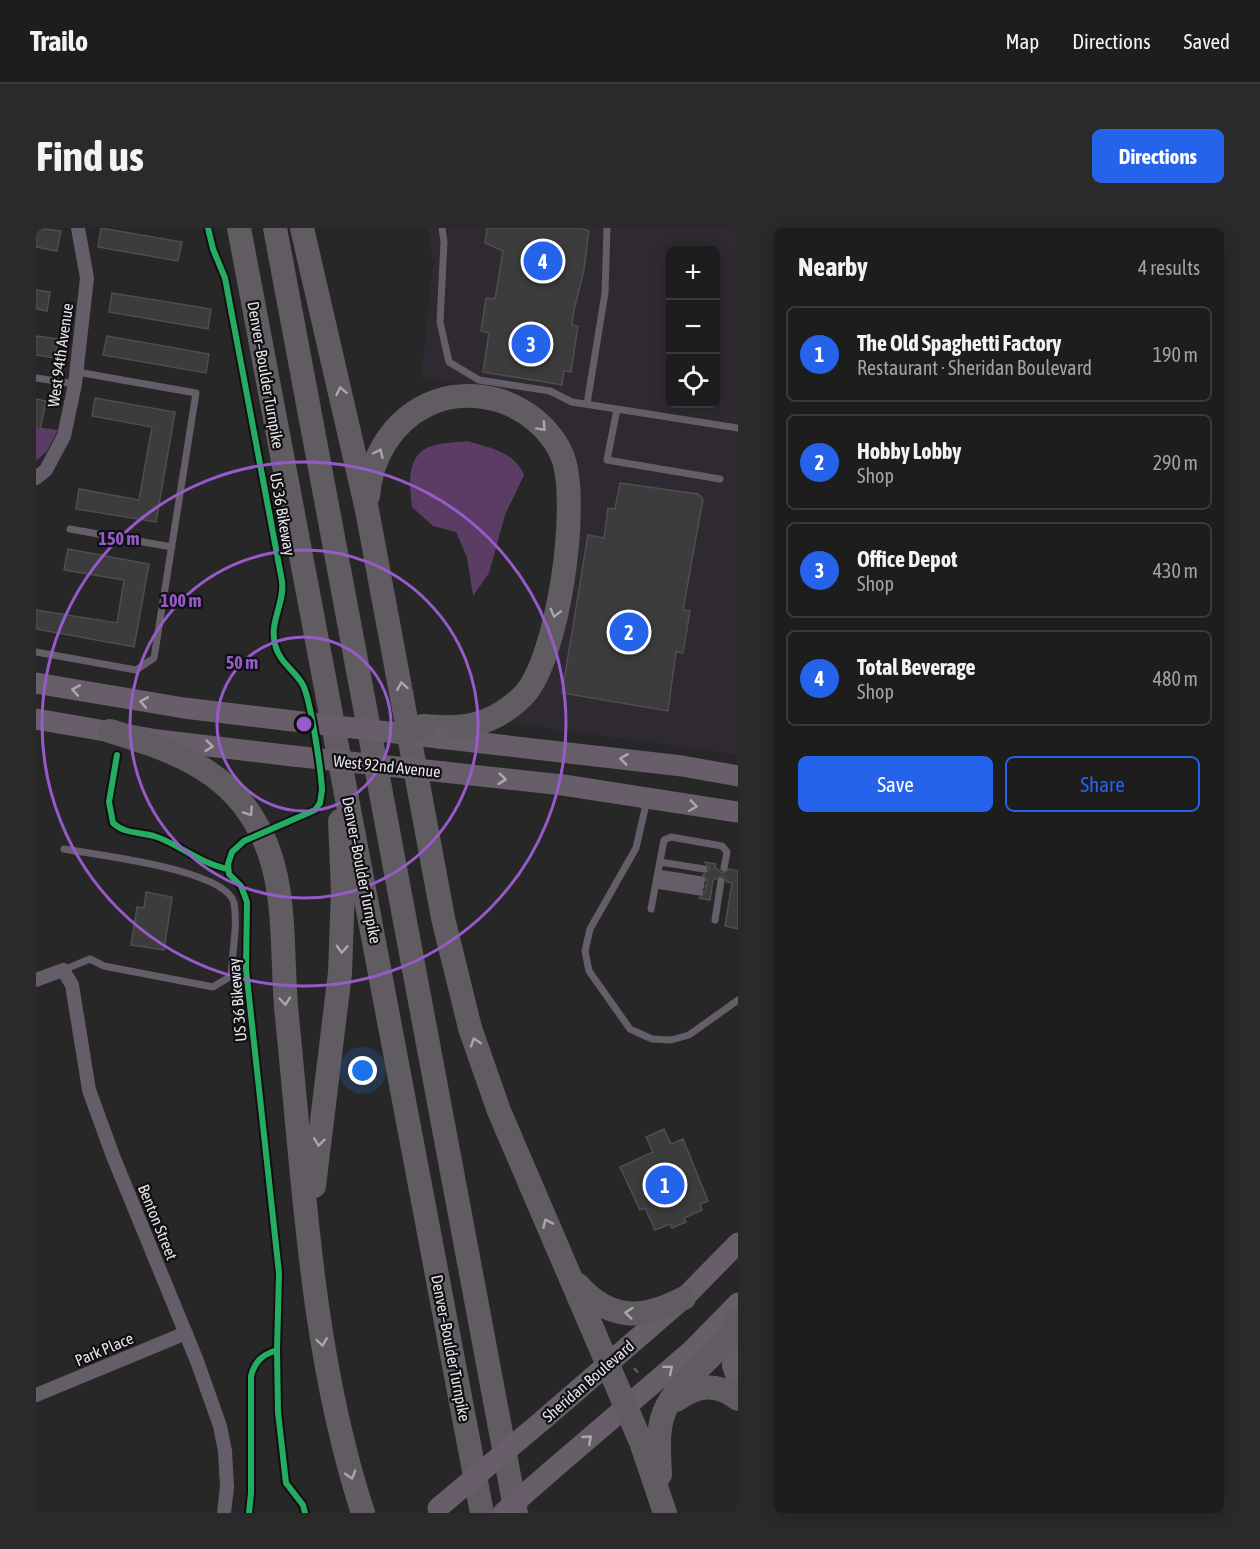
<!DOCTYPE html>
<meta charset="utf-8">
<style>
:root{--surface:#1e1d1e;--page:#2b2a2b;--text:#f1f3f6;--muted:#a1a2a4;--line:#3c3b3c;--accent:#2563eb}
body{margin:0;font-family:"Asap Condensed",sans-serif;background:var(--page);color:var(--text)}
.controls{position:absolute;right:18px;top:18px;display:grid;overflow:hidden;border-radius:9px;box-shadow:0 3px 15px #0003}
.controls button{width:54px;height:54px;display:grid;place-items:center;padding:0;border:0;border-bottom:2px solid var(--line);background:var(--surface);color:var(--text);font:30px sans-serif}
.you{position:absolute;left:327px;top:843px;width:21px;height:21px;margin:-15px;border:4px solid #fff;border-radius:50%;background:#1a73e8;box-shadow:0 0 0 9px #1a73e833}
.badge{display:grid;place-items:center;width:39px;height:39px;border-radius:50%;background:var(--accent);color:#fff;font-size:20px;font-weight:700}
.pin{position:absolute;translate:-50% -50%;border:3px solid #fff;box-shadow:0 2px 6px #0006}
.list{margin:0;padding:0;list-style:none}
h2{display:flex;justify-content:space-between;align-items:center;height:78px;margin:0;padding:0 24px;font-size:26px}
h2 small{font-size:20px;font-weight:400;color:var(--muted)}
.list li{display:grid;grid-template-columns:39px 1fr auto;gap:18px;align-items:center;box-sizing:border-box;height:96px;margin:0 12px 12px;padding:0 12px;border:2px solid var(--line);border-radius:9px}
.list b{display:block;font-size:22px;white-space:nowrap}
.list p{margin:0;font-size:20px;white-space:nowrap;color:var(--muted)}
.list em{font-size:20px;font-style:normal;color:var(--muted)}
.actions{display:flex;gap:12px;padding:18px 24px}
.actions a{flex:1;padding:14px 0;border:2px solid var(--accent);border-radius:9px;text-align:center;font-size:21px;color:var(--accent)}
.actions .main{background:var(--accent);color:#fff}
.icon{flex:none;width:33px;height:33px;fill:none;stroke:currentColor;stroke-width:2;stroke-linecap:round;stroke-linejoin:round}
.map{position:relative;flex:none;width:702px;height:1285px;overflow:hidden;border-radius:9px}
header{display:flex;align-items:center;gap:36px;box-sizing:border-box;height:84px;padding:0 30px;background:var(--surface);border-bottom:2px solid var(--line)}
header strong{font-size:28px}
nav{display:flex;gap:33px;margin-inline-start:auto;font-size:21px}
.intro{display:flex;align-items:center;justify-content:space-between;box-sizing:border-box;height:144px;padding:0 36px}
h1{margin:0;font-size:42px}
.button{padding:15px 27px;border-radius:9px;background:var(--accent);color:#fff;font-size:21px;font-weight:700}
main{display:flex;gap:36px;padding:0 36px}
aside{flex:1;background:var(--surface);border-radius:9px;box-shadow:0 3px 15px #0003}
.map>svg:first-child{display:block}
</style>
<header>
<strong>Trailo</strong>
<nav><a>Map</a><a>Directions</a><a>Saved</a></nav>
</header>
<div class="intro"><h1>Find us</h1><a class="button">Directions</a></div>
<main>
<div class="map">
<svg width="702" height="1285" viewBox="0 0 702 1285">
<rect width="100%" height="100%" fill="#282728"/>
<path fill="#2f2931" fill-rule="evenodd" d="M392,0H702V527L469,494L531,371L520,201L484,165L385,149L397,36ZM634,22H680V176H634Z"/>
<path fill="#5b3c65" d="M0,199L22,202L11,223L0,233Z
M431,213C454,220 478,223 488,247L469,287L453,345L437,368L431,329L420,304L397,298L376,279C374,260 369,229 393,219C403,214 419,215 431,213Z"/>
<path fill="#3d3c3d" stroke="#4f4e4f" stroke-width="1.5" d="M0,0L25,3L21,23L0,19Z
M65,0L146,14L142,33L62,19Z
M451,0H544L553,3L548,42L538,82L536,97L542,98L535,144L528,143L526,157L447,144L453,105L445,103L450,70L459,71L467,23L449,15Z
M0,62L14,64L11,83L0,81Z
M76,65L175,81L172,101L73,84Z
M0,108L22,111L19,130L0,127Z
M71,108L173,126L170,145L67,127Z
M59,170L139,184L120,294L40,281L43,261L103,272L116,199L56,188Z
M0,171L10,173L4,202L0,201Z
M584,255L662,266L667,271L647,382L654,383L647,425L640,424L632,483L526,465L552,307L568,310L572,280L579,281Z
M32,321L113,336L98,419L0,401V382L81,395L88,352L28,342Z
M669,634L680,636L679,639L686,645L693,641L702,643V701L689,698L696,655L691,654L688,648L677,652L674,672L663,670L669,665L671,651L667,647L674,641Z
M110,664L136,669L128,722L95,717L101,679L108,680Z
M628,901L635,916L647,911L672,973L664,976L666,982L648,990L650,994L636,1000L634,996L619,1002L609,980L604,982L584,939L617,924L610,909Z"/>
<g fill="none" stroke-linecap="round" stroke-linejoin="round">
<path stroke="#69646a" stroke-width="2" stroke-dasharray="6 3" stroke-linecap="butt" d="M598,1140L604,1147"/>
<path stroke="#655e68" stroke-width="7" d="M406,0L408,14L404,94L413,134L443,152L514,163L536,174L702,200
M0,150L39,156
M551,176L569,65L571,0
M581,181L571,232L684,251
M34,301L136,319
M0,424L100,442L118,430L160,165L41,144
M611,572L600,620L554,701L549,723L553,743L594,801L616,811L635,812L653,807L702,772
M624,634L668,641
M622,645L666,652
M621,651L665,658
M620,657L664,664
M615,681L628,612L635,609L686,618L691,624L688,640
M679,692L685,653
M27,742L54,731L68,738L177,759L195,748C196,725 202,697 198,675C190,641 59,627 28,621"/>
<path stroke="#655e68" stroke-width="14" d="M0,250L10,242L28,208L39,156L51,50L42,0
M0,752L27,742L36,757L53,862L77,928L161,1133L184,1198L189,1223L191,1259L188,1285
M0,1167L150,1105"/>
<path stroke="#655e68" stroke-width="16" d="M696,1105L694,1138L702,1160"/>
<path stroke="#675e69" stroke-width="21" d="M0,455L148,480L249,492
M0,491L122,512L257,528
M403,510L646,538L702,548
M408,544L527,557L702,584
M507,1192L648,1070L702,1015
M515,1243L655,1123L702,1075"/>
<path stroke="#615c62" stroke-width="24" d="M203,0L446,1285
M239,0L480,1285
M266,0L331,282L407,690L434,800L463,883L605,1214L629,1285
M332,268C335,229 356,194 391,177C413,166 439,166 462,172C489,180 515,201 526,227C545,273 522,433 487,468C456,498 427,502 387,498
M74,503C131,521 187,538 219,594C254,651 244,724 251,789C268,955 275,1125 327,1285
M278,958L304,745L307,662L304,593
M542,1057C575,1094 608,1091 648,1070
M640,1172C661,1157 681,1154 702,1171
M624,1247C623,1224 620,1198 631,1178C649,1144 687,1127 702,1092"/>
<path stroke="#675e69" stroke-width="21" d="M249,492L403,510
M257,528L408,544
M402,1280L507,1192
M467,1285L515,1243"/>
<path stroke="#615c62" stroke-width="24" d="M368,506L387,498"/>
<g stroke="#100f11" stroke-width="10">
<path id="cycleway" d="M172,0L177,21L189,50L246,353C249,375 233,394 239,416C243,435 259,442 267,457C275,474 285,542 286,562L284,575L279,582L208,613L196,624L192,636L193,646L205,658L211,674L210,741L243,1045L241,1122C226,1127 219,1133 215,1148V1265L213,1285
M81,527L73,574L77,595C89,606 104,604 118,608C143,616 165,636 192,641
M241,1122L242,1184L250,1255L267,1277L269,1285"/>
</g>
<use href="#cycleway" stroke="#26ab63" stroke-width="6"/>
</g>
<defs><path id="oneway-chevron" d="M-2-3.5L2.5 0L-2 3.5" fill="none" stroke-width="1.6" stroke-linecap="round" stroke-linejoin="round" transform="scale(1.5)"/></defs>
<g stroke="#aaa7ab">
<use href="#oneway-chevron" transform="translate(305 163) rotate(-102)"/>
<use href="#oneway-chevron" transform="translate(506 199) rotate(47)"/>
<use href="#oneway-chevron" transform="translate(343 225) rotate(-65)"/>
<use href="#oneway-chevron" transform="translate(519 385) rotate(104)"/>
<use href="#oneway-chevron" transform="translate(366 458) rotate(-100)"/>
<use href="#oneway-chevron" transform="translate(213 584) rotate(56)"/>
<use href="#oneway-chevron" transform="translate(306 721) rotate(93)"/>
<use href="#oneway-chevron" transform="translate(249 773) rotate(85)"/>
<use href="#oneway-chevron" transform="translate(439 814) rotate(-108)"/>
<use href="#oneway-chevron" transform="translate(283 914) rotate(97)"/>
<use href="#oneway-chevron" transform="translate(511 995) rotate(-114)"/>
<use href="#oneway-chevron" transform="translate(593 1085) rotate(-174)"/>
<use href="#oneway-chevron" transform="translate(286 1114) rotate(82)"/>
<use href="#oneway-chevron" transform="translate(315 1247) rotate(73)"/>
</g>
<g stroke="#ada8ae">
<use href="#oneway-chevron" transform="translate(40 462) rotate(-170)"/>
<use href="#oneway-chevron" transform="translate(108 474) rotate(-170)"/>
<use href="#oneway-chevron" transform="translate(173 518) rotate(6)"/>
<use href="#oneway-chevron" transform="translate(588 531) rotate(-173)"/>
<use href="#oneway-chevron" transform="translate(466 551) rotate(6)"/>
<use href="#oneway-chevron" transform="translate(657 578) rotate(8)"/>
<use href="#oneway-chevron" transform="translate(633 1141) rotate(-40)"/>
<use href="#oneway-chevron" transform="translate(552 1211) rotate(-41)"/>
</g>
<g fill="none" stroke="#965ac9" stroke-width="3">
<circle cx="268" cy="496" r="87"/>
<circle cx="268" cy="496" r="174"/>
<circle cx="268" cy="496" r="262"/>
</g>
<g text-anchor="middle" stroke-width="4.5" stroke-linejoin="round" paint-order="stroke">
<g font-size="16" fill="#e6e4e7" stroke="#100f11">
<text transform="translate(24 127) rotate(-82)" y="6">West 94th Avenue</text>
<text transform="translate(230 147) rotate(80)" y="6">Denver–Boulder Turnpike</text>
<text transform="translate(247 286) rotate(80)" y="6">US 36 Bikeway</text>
<text transform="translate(351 538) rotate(6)" y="6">West 92nd Avenue</text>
<text transform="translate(326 642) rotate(79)" y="6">Denver–Boulder Turnpike</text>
<text transform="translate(201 772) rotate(-95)" y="6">US 36 Bikeway</text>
<text transform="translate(122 994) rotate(68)" y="6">Benton Street</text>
<text transform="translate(415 1120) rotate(79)" y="6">Denver–Boulder Turnpike</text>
<text transform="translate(68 1121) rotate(-23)" y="6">Park Place</text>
<text transform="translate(552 1153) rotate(-41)" y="6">Sheridan Boulevard</text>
</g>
</g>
<circle cx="268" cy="496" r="9" fill="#965ac9" stroke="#100f11" stroke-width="3"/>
<g font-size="18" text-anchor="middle" font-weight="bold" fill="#965ac9" stroke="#100f11" stroke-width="4.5" stroke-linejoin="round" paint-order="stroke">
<text x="83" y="317">150 m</text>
<text x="145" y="379">100 m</text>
<text x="206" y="441">50 m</text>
</g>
</svg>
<div class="controls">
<button>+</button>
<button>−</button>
<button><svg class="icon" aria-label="locate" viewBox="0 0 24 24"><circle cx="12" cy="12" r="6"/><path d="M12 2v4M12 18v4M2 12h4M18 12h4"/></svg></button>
</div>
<div class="you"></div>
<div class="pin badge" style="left:629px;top:957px">1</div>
<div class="pin badge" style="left:593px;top:404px">2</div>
<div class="pin badge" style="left:495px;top:116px">3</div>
<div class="pin badge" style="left:507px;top:33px">4</div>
</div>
<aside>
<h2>Nearby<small>4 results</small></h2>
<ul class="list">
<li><span class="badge">1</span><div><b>The Old Spaghetti Factory</b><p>Restaurant · Sheridan Boulevard</p></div><em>190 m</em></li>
<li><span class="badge">2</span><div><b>Hobby Lobby</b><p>Shop</p></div><em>290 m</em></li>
<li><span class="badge">3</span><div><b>Office Depot</b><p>Shop</p></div><em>430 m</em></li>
<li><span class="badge">4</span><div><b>Total Beverage</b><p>Shop</p></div><em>480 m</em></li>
</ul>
<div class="actions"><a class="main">Save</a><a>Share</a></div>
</aside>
</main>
